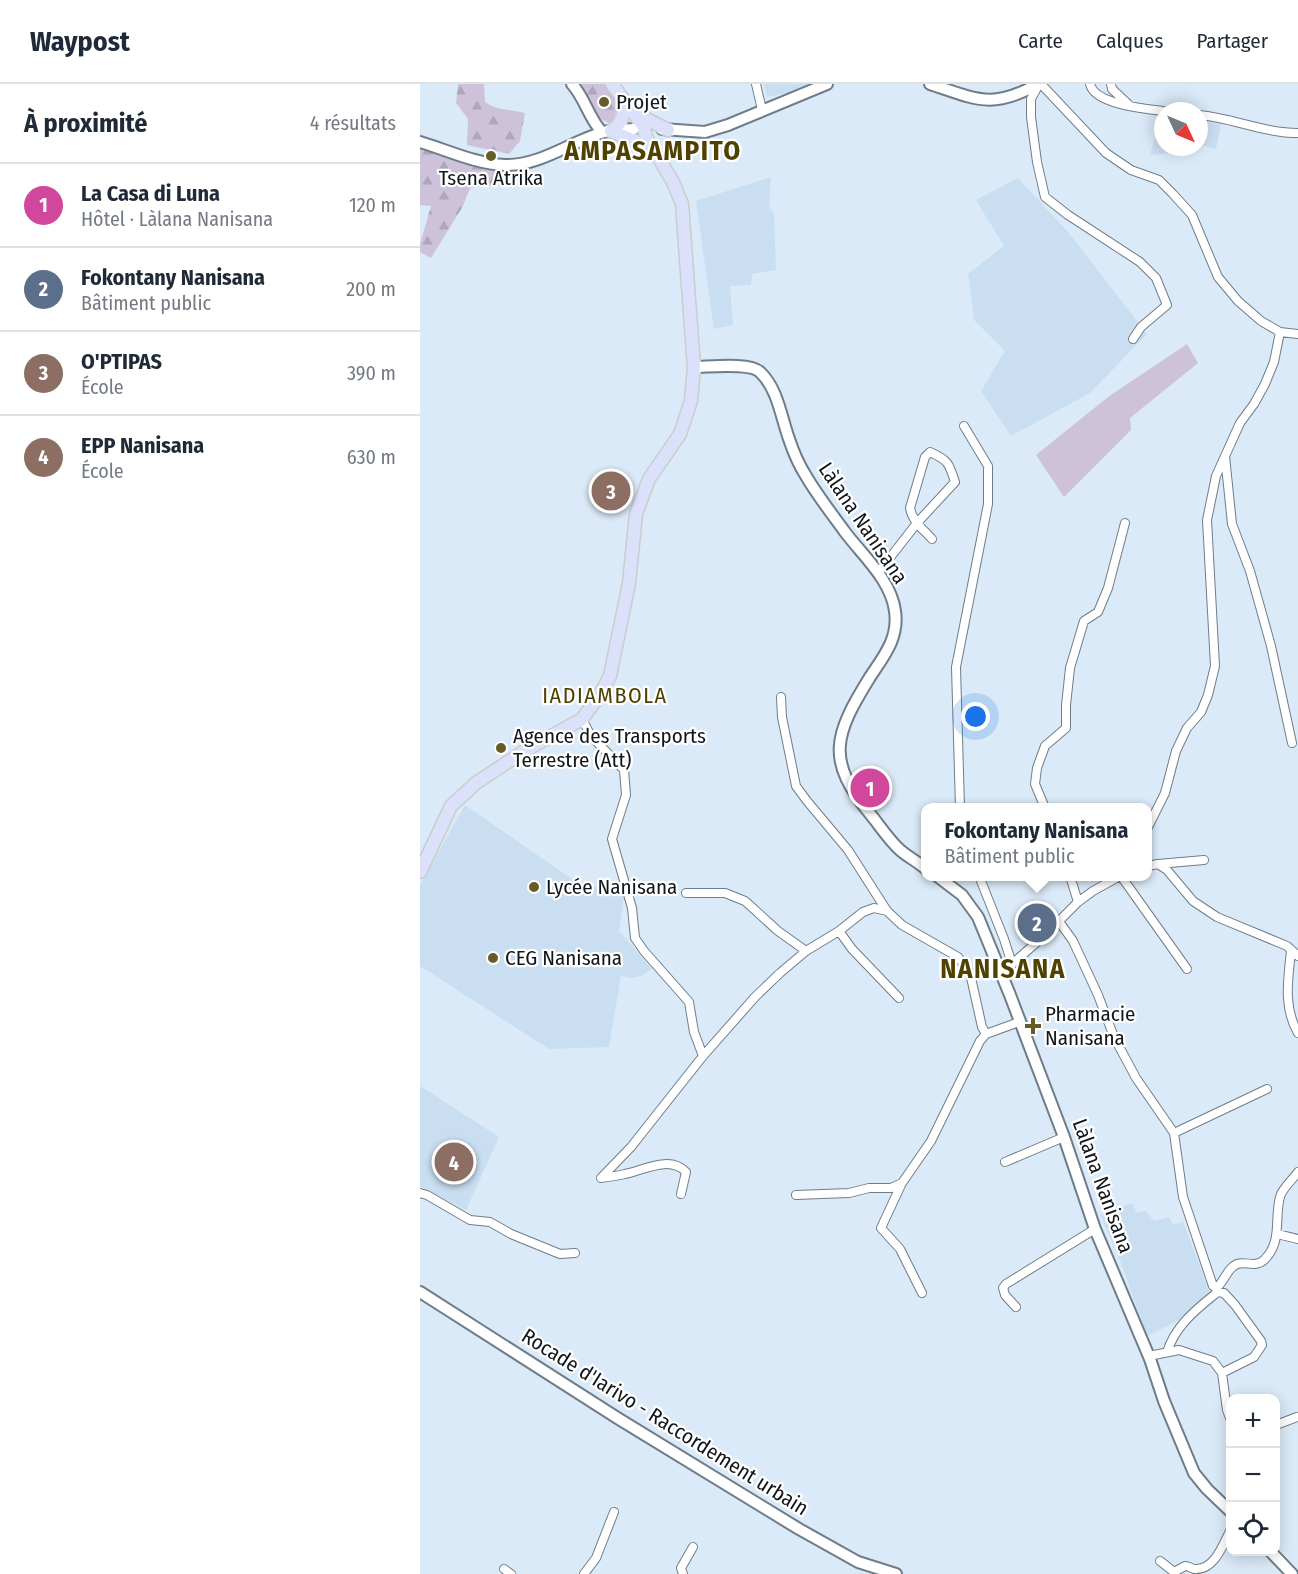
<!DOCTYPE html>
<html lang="fr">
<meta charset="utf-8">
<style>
:root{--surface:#fff;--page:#f2f2f3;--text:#1f2937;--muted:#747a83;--line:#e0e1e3;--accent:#2563eb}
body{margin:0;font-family:"Fira Sans Condensed",sans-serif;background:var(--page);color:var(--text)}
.controls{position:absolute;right:18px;bottom:18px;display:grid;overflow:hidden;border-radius:12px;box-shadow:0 3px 15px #0003}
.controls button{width:54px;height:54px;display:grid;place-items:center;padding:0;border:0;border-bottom:2px solid var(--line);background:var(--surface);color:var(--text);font:30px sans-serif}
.compass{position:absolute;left:734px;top:18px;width:54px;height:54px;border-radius:50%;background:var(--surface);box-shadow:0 3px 15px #0003;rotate:134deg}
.you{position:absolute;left:556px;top:633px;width:21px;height:21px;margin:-15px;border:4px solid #fff;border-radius:50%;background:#1a73e8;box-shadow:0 0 0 9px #1a73e833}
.badge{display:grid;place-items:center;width:39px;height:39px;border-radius:50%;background:var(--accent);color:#fff;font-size:20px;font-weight:700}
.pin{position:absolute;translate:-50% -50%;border:3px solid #fff;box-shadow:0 2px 6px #0006}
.popup{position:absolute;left:501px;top:719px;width:231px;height:78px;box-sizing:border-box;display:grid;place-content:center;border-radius:12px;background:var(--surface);filter:drop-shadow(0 2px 4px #0005);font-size:20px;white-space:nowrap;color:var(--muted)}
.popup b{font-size:22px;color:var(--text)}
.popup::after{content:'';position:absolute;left:50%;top:100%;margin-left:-12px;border:12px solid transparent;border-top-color:var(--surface)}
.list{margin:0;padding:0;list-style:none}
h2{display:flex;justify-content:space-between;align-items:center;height:78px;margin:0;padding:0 24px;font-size:26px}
h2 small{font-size:20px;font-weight:400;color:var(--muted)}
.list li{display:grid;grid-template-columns:39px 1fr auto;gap:18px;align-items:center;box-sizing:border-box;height:84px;padding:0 24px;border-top:2px solid var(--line)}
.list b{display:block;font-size:22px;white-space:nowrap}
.list p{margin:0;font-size:20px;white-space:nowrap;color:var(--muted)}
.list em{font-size:20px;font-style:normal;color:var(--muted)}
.icon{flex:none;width:33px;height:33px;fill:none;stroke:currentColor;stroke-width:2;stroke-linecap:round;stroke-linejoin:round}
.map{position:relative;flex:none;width:878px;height:1490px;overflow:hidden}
header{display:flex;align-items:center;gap:36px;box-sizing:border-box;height:84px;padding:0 30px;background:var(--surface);border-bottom:2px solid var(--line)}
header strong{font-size:28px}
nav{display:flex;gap:33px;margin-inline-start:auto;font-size:21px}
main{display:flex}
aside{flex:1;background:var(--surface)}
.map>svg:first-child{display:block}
</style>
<header>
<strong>Waypost</strong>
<nav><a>Carte</a><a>Calques</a><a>Partager</a></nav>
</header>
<main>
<aside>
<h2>À proximité<small>4 résultats</small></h2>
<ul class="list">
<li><span class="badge" style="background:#d1479c">1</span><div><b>La Casa di Luna</b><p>Hôtel · Làlana Nanisana</p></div><em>120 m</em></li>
<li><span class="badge" style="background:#5c6f8a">2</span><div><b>Fokontany Nanisana</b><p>Bâtiment public</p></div><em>200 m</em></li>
<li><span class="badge" style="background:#8d6e63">3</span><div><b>O'PTIPAS</b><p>École</p></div><em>390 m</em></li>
<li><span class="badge" style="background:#8d6e63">4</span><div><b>EPP Nanisana</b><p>École</p></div><em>630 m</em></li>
</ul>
</aside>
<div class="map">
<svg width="878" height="1490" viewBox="0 0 878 1490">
<defs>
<pattern id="forest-firs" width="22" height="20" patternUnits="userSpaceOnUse" patternTransform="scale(1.5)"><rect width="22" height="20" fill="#cdc2da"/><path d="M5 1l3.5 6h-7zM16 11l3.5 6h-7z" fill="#afa6ba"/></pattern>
</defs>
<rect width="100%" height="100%" fill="#dbeaf8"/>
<path fill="#c9def1" d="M344,0H389L366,9L347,13Z
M741,31H743V63H779V36L801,40L796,65L786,62L761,68L730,71Z
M351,93L349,122L354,130L356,186L332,190L331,201L310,202L313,241L294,245L276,117Z
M598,94L649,149L727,250L670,309L591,352L561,307L585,267L554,236L548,190L584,162L556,116Z
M45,721L152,795L204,811L199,847L232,885L221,892L211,894L201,892L189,963L129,965L0,882V801Z
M0,1002L79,1053L46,1126L0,1102Z
M712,1119L717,1129L726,1127L734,1137L749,1133L753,1141L763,1138L790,1209L765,1233L727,1252L701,1179L680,1130Z"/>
<path fill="#cdc2da" d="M767,260L778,279L710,334L711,346L644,413L616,371L688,313Z"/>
<path fill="url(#forest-firs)" d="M38,0H64L65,18C77,27 90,25 105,29L100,57L89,70L47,61L48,35L36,19Z
M161,0H188C198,16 200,22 191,40L179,34Z
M0,60L81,84L75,101L50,104L43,122L11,174L0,168V160L11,122L0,121Z"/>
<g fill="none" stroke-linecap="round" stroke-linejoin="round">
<g stroke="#6f7d89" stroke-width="10">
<path id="street" d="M336,0L342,26
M619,0L611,15V33L617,78L625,113L648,131L720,178L736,194L747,221L721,243L713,255
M621,0L686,69L711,86L739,96L753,110L772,131L798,193L818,217L841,237L860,248L854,278L845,300L834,320L820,339L796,392L787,436L795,582L788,611L781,628L767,644L756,667L745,709L728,743
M670,0C674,20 725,25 743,27
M691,0L692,5L709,21
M779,31C813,34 844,49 878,49
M860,248L878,250
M805,372L812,440L830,487L851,562L872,659
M458,489L497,439L535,398C529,379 528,376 510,368L505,373L490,424C492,437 503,445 512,455
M361,613L362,633L376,702L387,717L428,766L467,827
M162,635L171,652L204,686L206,711L192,755L212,824L215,854L224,867L269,918L274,948L283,972
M540,724L536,583L568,420V382L544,342
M625,724L615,700L617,684L625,662L646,644V621L650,584L664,537L678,528L688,504L705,439
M738,780L784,776
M728,782L738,780L747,786L773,817L797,833L867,862L878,872
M559,792L584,855L592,880
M650,792L658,818
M701,792L767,885
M266,809H305L325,817L358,847L386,867
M638,836L653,857L678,911L694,953L716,994L754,1049L763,1113L793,1202L796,1204C804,1199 807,1184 817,1180C826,1177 835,1184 844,1176C864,1157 853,1130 861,1110C865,1102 873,1095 878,1088
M419,847L432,865L479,914
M871,867C868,896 863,923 878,949
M583,893L592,880L624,852L658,818L673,807L700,792
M754,1049L847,1005
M585,1078L644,1053
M181,1094L211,1063L283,972L335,913L360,889L386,867L419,847L443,828L454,824L467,827L482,841L538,873L550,889L562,943L566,950
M181,1094C189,1093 197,1092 205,1090C224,1086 250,1071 266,1088L261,1110
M481,1101L461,1144L480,1165L502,1209
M0,1109L7,1111L50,1136L70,1138L91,1150L140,1170L155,1169
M376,1111L429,1109L449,1104H471L482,1099L511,1057L560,957L566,950L599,938
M857,1150L878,1155
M596,1223L585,1211L583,1204L586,1200L675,1145
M747,1268C755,1243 774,1227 794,1211L797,1208L804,1209L815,1221L841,1257L842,1261L834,1273L802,1289
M729,1272L759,1266L793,1277L802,1289L807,1326L810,1334
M856,1341L877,1333
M740,1477L754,1488L765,1482C768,1482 771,1484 774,1485C794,1487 803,1461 810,1447
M84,1485L91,1490
M164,1490L176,1474L194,1428
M263,1490L261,1484L273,1463"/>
</g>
<g stroke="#6f7d89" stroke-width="14">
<path id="secondary" d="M152,0C165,14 169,35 182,48
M510,0C556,15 572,26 618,0
M242,45L285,48L308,41L407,0
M0,58C27,66 56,80 85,81C120,82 150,58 181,49C191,45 203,46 214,45
M274,283C289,283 330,278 340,288C358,305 361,333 369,355C373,367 379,381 386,392C397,411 412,430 425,448C443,472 471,496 475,527C479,554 464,572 450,593C414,651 405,676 451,731C460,742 469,756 480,766C488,773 498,778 506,785
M517,792L542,811L558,833L590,911L644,1053L675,1145L730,1275L744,1317L774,1389L787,1405L810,1427
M0,1208L199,1335L379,1445L438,1478L476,1490
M851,1468L872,1490"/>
</g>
<g stroke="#cbcccd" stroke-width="15">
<path id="primary" d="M203,18C204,32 203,38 191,47L215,57L233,71
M219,31L248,46
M0,788L31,722L56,699L106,666L162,635L179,612L190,592L209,499L216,430L229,395L260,350L271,317L274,283L262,120L253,98L226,53L224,43L192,0"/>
</g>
<use href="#street" stroke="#fff" stroke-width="8"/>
<use href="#secondary" stroke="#fff" stroke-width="10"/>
<use href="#primary" stroke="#dce1fb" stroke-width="12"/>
</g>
<g fill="#675b28" stroke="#fff" stroke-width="2">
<circle cx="184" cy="18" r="6"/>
<circle cx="71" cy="72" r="6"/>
<circle cx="81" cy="664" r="6"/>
<circle cx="114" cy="803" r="6"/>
<circle cx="73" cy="874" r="6"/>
<path d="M610 933h6v6h6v6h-6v6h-6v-6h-6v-6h6z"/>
</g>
<g text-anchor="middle" stroke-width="4.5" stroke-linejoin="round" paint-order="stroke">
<g font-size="21" fill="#11161b" stroke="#fff" text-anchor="start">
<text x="196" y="25">Projet</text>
<text x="71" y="101" text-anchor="middle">Tsena Atrika</text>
<text x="93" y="659">Agence des Transports<tspan x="93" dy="24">Terrestre (Att)</tspan></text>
<text x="126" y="810">Lycée Nanisana</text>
<text x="85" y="881">CEG Nanisana</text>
<text x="625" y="937">Pharmacie<tspan x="625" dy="24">Nanisana</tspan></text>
</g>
<g font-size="21" fill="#11161b" stroke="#fff">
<text transform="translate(443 439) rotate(56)" y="7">Làlana Nanisana</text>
<text transform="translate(683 1102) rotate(70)" y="7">Làlana Nanisana</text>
<text transform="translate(245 1338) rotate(32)" y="7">Rocade d'Iarivo - Raccordement urbain</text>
</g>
<g font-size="22" letter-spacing="1.5" fill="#4f4100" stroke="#fff">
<text x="185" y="619">IADIAMBOLA</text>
</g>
<g font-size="27" font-weight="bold" letter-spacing="1.5" fill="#4f4100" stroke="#fff">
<text x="233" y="76">AMPASAMPITO</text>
<text x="583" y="894">NANISANA</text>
</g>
</g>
</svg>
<div class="controls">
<button>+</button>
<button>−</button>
<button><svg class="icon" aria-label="locate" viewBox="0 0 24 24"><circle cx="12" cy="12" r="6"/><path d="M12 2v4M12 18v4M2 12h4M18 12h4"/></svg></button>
</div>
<svg class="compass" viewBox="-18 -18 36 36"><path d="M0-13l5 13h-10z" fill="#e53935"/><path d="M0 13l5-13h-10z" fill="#747a83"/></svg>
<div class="you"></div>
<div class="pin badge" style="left:450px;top:704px;background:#d1479c">1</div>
<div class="pin badge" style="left:617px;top:839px;background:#5c6f8a">2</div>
<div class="popup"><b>Fokontany Nanisana</b>Bâtiment public</div>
<div class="pin badge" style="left:191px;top:407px;background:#8d6e63">3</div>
<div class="pin badge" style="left:34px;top:1078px;background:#8d6e63">4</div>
</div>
</main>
